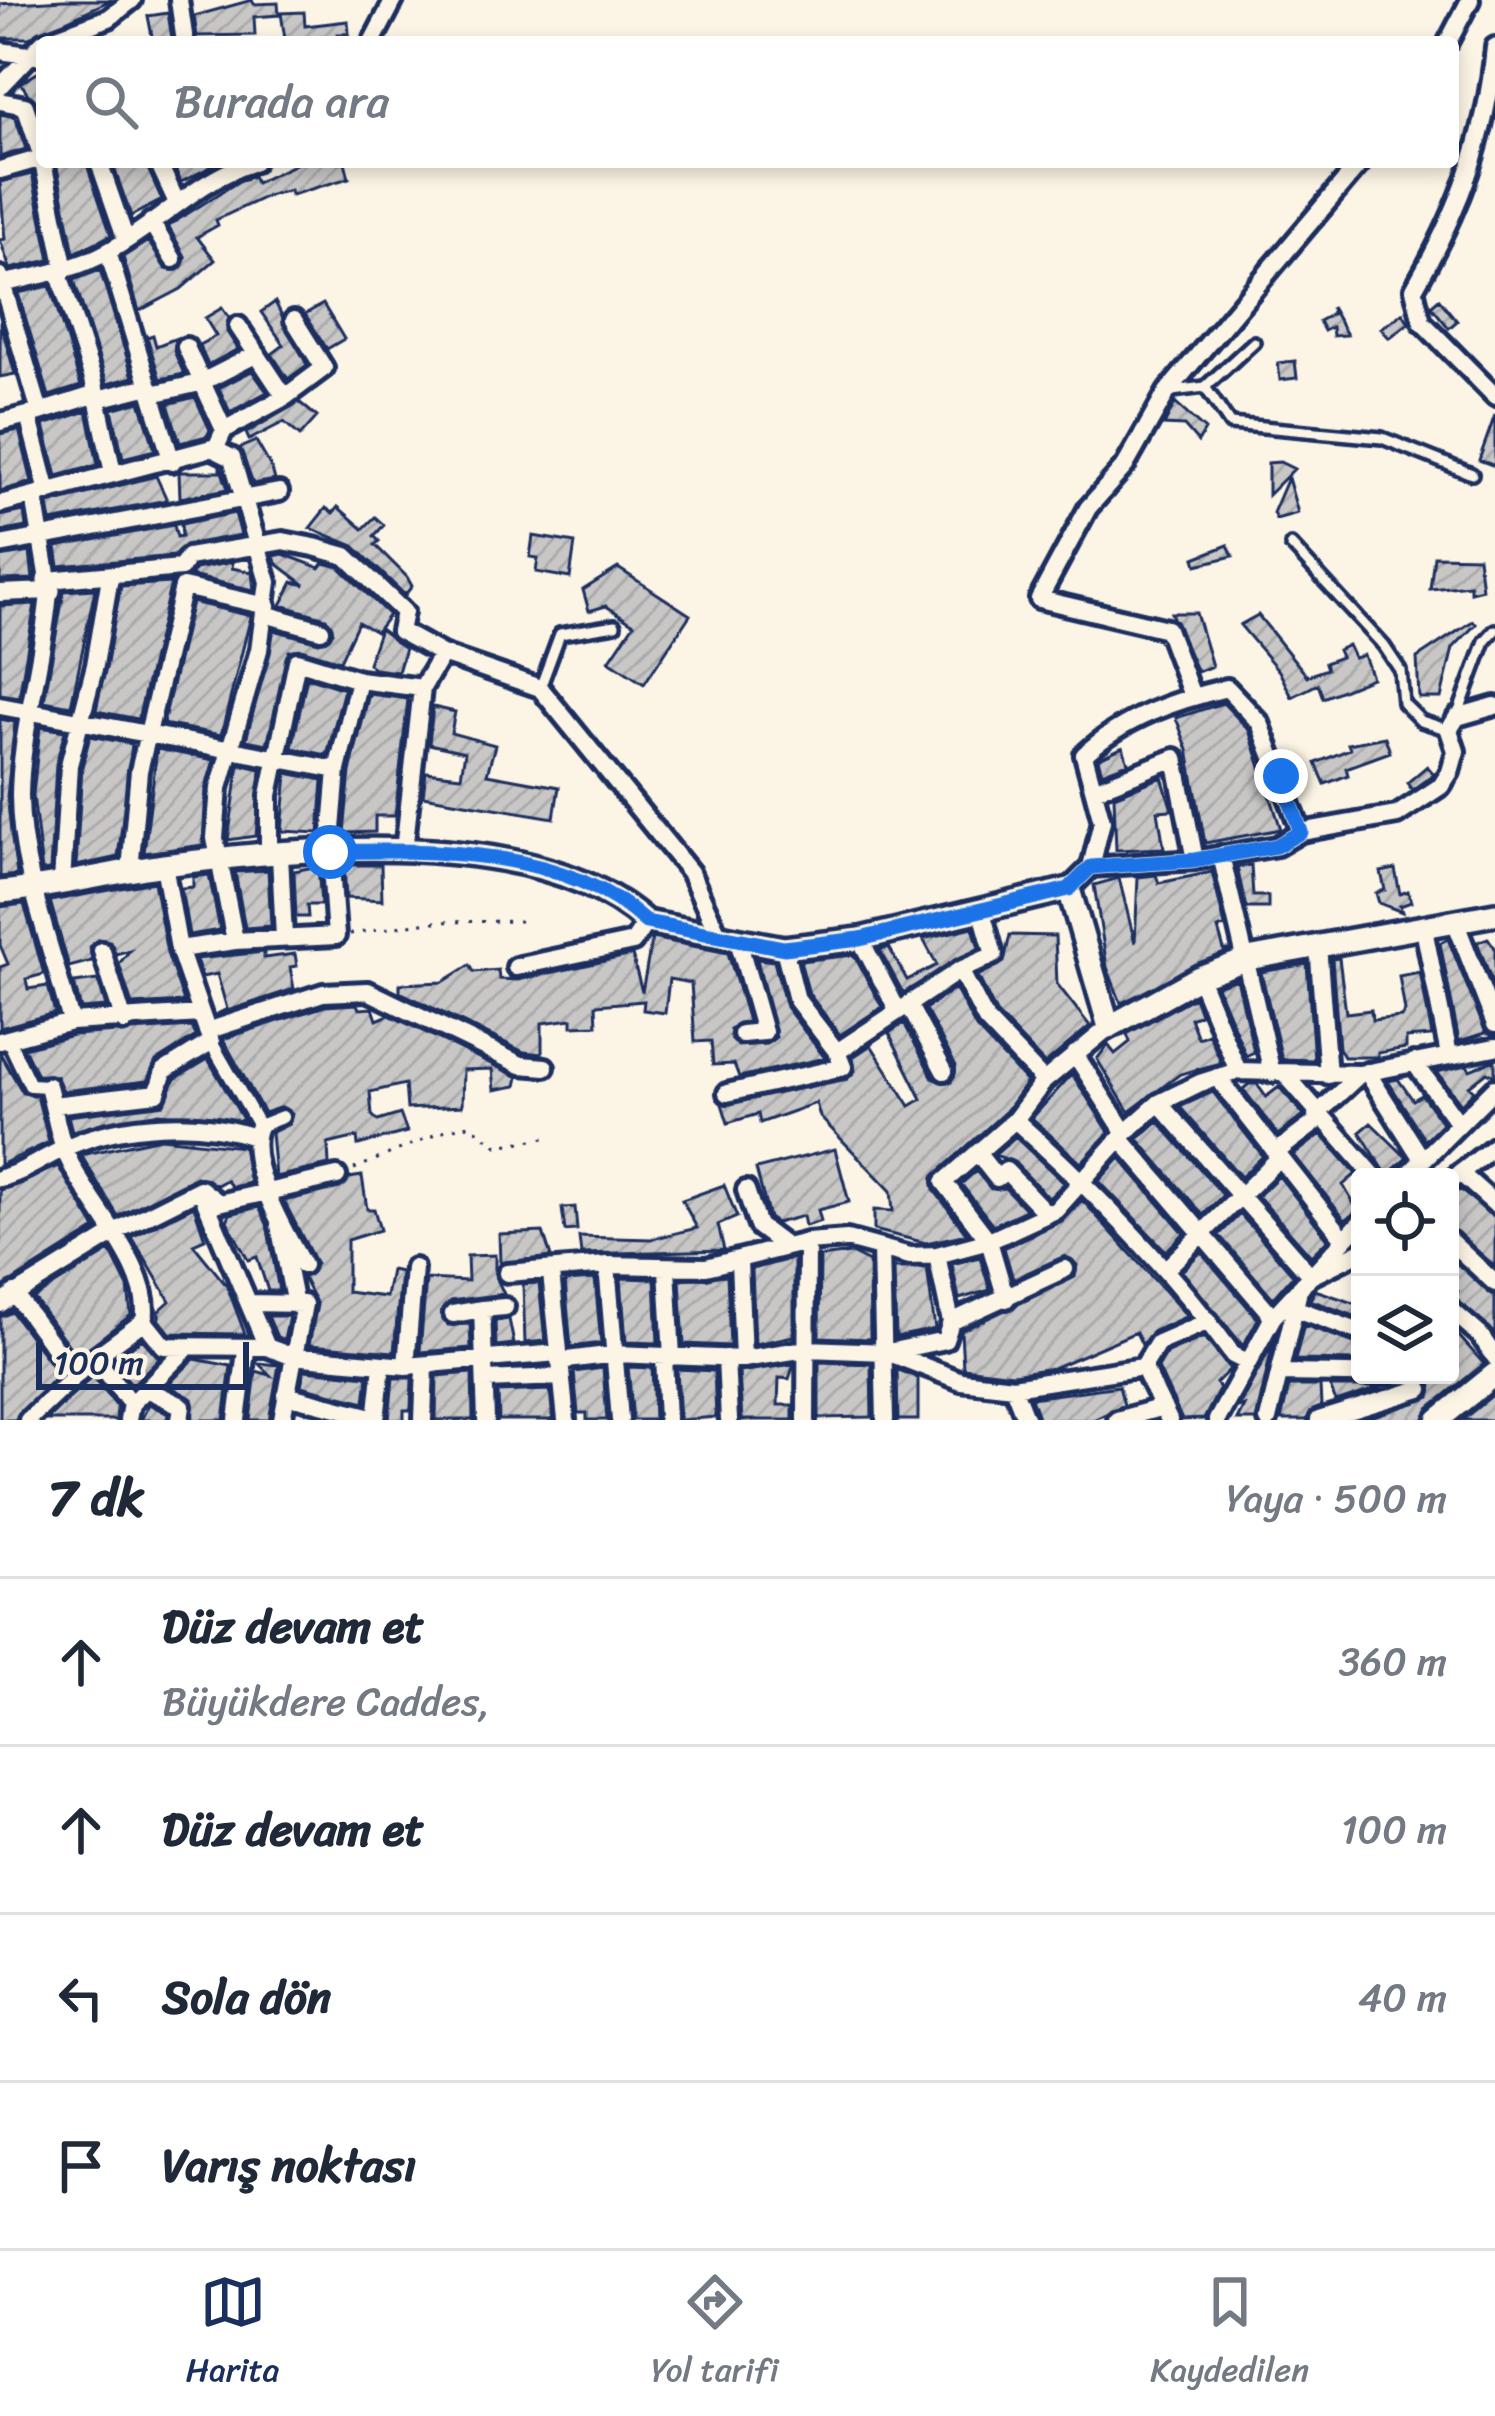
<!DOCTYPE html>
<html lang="tr">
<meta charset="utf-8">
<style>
:root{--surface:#fff;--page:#f6f6f7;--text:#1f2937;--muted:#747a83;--line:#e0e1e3;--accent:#1b2f5e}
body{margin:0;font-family:Sriracha,sans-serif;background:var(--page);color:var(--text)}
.controls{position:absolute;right:36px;bottom:36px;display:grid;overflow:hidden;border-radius:12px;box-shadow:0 6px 18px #0003}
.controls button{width:108px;height:108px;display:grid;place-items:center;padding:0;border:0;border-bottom:3px solid var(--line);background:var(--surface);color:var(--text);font:60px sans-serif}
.scale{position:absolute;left:36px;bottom:30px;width:213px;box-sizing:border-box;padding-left:12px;border:6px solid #1b2f5e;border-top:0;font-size:33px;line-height:42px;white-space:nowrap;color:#1b2f5e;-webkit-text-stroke:9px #fcf5e5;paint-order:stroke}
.stop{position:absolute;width:36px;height:36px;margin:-27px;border:9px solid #1a73e8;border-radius:50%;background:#fff}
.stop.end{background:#1a73e8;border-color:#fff;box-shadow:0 3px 12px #0008}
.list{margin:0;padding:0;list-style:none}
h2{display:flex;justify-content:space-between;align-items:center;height:156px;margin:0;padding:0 48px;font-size:51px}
h2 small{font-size:39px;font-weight:400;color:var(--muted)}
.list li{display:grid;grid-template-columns:78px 1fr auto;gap:36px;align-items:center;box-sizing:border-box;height:168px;padding:0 48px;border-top:3px solid var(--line)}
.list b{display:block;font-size:45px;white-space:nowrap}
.list p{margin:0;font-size:39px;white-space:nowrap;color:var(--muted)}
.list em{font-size:39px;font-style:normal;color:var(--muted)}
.icon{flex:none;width:66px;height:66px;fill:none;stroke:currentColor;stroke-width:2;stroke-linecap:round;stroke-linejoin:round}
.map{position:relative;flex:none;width:1495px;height:1420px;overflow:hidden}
.search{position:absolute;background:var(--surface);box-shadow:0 6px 18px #0003;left:36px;right:36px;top:36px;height:132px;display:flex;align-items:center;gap:30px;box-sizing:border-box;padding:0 42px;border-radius:12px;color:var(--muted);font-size:45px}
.sheet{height:828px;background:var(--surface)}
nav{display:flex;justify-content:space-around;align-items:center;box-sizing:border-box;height:168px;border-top:3px solid var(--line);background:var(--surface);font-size:33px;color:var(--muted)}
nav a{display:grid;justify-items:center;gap:6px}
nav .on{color:var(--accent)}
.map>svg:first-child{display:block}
</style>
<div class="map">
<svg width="1495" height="1420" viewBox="0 0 1495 1420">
<defs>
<pattern id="building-hatch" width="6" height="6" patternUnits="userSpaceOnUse" patternTransform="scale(3)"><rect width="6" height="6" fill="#c8c7c6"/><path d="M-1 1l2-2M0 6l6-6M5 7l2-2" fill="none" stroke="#ababac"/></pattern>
</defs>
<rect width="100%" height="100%" fill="#fcf5e5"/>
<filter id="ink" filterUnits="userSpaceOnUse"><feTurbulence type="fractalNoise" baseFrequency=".00833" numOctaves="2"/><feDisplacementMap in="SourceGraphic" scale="24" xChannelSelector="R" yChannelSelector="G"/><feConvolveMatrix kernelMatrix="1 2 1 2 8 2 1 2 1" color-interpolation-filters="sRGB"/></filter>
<g filter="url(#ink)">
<path fill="url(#building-hatch)" stroke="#1b2f5e" stroke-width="3" d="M63,0H111L29,38H0V4Z
M252,0L254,4L278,3L279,15L254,17L255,35L197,36L194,16Z
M304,12L305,26L348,21L349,34H338V42L285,39L281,13Z
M168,13L172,39L153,41L148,16Z
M42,70V117L21,83Z
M0,114L15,117L26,149L0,157Z
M56,162H86L111,235L74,253Z
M112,162H145L162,200L131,216Z
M172,162H220L181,182Z
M300,162H345L349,178L291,195L290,190L267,196L216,220L218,225L197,237L215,260L181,289L139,311L123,257L148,241L166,269L178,270L186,258L168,226L239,181L253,176L256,183Z
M32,174L50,260L10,269L0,240L5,239L0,182Z
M100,270L133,377L107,384L74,280Z
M50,286L81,386L49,396L18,293Z
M1439,299L1457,321L1449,328L1431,306Z
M275,302L307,365L288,379L272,354L284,345L261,312Z
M323,304L344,339L327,349L305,314Z
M1331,307L1347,335L1333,336L1332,327L1324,331L1319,321L1332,314Z
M222,308L229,318L227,332L238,349L208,365L199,345L216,336L205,318Z
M1403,313L1409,323L1389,338L1381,328Z
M0,321L15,374L0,377Z
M153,335L156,346L177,338L174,351L184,374L160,379L147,337Z
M1295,361L1297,378L1280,380L1278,363Z
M252,371L267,392L230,412L219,388Z
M195,397L210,430L207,436L180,443L168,404Z
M140,401L155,450L123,458L112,409Z
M299,402L317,417L300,436L284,422L249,440L246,433Z
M1175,403L1205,430L1198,442L1184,426L1164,425Z
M87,411L98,465L57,476L44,425Z
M1495,415V466L1479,460Z
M19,430L32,482L0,491V434Z
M256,441L272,469L275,480L253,484L240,448Z
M1280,462L1294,469L1268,495V463Z
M220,466L228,489L180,498L179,472H220Z
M156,476L167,500L51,522L48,504Z
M1288,478L1298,513L1276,519L1273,513Z
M338,507L363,529L375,517L384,525L374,536L379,541L375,545L407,577L412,586L405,595L354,546L310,528L326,508L333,513Z
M24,511L26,527L0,532V516Z
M235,513L241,535L185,545L174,556L59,566L56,547L174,525L177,537L182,536L181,524Z
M533,536L575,543L570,578L536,572L538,558L530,557Z
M1228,545L1233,556L1197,565L1195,558Z
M30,552L33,579L0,580V557Z
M283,554L320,568L324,563L339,567L389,615L376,632L358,622L340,661L301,649L289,651L267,744L246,740L274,630L319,642L333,632L326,618L281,605L293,582L305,585L276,563L274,556Z
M1434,556L1478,557L1482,589L1470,592V585L1430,589Z
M233,562L232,568L252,572L254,590L191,576L196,569Z
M618,568L690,615L644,684L609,661L634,624L606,606L589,611L583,590Z
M171,583L138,719L96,711L121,586Z
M95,589L71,706L44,701L64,591Z
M192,602L251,616L221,735L163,724Z
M35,604L19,697L0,694V606Z
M1171,613H1196L1212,666L1197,672Z
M1258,615L1307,676L1327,669L1325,663L1341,657L1338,650L1348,645L1354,658L1364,655L1372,678L1323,698L1318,684L1292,697L1279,671L1240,625Z
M1473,621L1476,624L1453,648L1441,698H1419L1417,658Z
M380,629L405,648L398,672L374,669L368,663Z
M307,677L344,689L327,755L292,748Z
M369,694L408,699L395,816H375V832L344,833L350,772Z
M1223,703L1249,730L1281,829L1205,843L1188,750L1176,718Z
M433,707L455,712L451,733L495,745L487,774L559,787L554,818L423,796L426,772L461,776L465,752L429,744Z
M0,719L15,722L7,796L17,875L0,877Z
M40,727L65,731L56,764L50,870L42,871L33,795Z
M90,736L132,744L118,857L76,866L82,767Z
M1385,737L1390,752L1346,768L1348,775L1325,784L1316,763L1350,749L1348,744Z
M1123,747L1128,763L1102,773L1098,759Z
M157,749L214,760L206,787L203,845L144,853Z
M239,764L261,769L256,836L228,840Z
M1427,766L1434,774L1412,790L1407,783Z
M287,773L323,780L319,833L282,831Z
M1162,777L1172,810L1158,811L1164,848L1116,850L1114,796Z
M344,865H381L382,900L346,898Z
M1251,865L1253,896H1268V908H1246L1237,867Z
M318,866L321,905H307L308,917H296L294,871Z
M1395,869L1400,894L1408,891L1411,902L1400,906L1402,912L1379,903L1376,893L1385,890L1381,872Z
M268,870L271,926L245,928L235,872Z
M1212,872L1225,926L1218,929L1224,950H1230L1121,1003L1107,967L1094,885L1119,878L1135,943L1138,877L1156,875L1159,883Z
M209,875L220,930L189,935L181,888L193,887V877Z
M154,882L167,953L184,1002L132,1005L119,964L130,950L116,954L110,941L99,939L90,947L92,961L69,967L50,901Z
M24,904L44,974L26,979L28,989L48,986L55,1013L0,1028V967L8,964L0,945V907Z
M973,927L979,948L903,993L880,950L889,947L907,980L937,965L923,939Z
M1010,935L1055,936L1057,984L1090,1026L1045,1064L996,1013L978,976L1004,962Z
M652,938L728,953L748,1021L730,1030L738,1046L766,1044L776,1037L757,959L774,961L786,1007L825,1058L739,1077L734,1064L713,1065L711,1041L695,1042L691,983L669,979L665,1013L643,1010L644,1001L596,1005L597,1025L572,1026V1019L542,1023V1054L524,1052L400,992V984L443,982L470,965L474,972L498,970L499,979L518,980L632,955L642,992Z
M1488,938L1495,948V989L1477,942Z
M1448,939L1486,1033L1459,1041L1440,943Z
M264,952V958L295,954L297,966L290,967L294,989L215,1015L227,1009L217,974L202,977L196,959Z
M854,955L882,1007L840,1035L809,994L800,961Z
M1339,958L1346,1013L1371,1010L1372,1020L1401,1017L1405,1011L1399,976L1420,972L1432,1036L1406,1038V1048L1378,1053V1057H1344L1339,1048L1332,959Z
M1307,964L1314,1060L1282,1059L1261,972Z
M1237,979L1254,1052L1246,1056L1217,986Z
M98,980L106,1007L81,1009L74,983Z
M955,988L976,1028L1027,1082L1006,1111L933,1177L934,1190L967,1234L926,1243L874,1230V1210L893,1211L891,1191L820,1117L816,1103L760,1123L758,1114L728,1123L722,1104L847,1079L855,1071L853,1057L871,1045L910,1106L922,1099L889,1033L904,1023L933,1078L951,1082L956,1066L925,1009Z
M1194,997L1200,1014L1190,1018L1198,1038L1209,1034L1221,1063L1180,1074L1129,1112L1097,1059L1108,1045L1115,1054L1130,1042L1127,1034Z
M357,1004L359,1009L373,1008L377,1020L389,1015L518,1077L516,1086L494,1090L492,1069L463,1070L462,1106L407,1109L405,1084L370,1092L372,1115L378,1121L400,1114L407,1132L358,1145L357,1137L328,1144L329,1165L275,1177L271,1133L289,1124L292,1114L282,1107L264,1113L223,1039L325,1006Z
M192,1027L196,1036L156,1061L147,1081L63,1091L56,1076L37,1075L24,1048L73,1035Z
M0,1053L23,1093L37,1096L49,1142L0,1165Z
M208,1059L244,1121L159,1113L72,1131L68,1116L164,1104L175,1079Z
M1495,1060V1076L1487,1072L1469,1086L1474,1091L1461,1104L1437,1072L1467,1065L1470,1070Z
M1072,1074L1109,1132L1081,1163L1032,1118Z
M1398,1079L1413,1100L1422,1095L1442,1123L1425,1140L1388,1081Z
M1249,1084H1257L1266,1097L1279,1087L1304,1115L1278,1135L1243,1089Z
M1213,1092L1263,1156L1241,1177L1180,1107Z
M1158,1121L1223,1195L1203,1215L1138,1139Z
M1371,1123L1407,1158L1387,1175L1360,1132Z
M1321,1134L1356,1174L1343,1185L1358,1211L1345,1220L1294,1155Z
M1015,1137L1064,1183L1049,1198L1014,1162L995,1155Z
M161,1138L243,1147L250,1183L232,1187L226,1180L217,1185L196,1177L118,1216L81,1155Z
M835,1149L849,1202L818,1210L821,1221L805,1226L803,1216L776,1223L769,1218L756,1169Z
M1120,1158L1184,1233L1166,1251L1099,1181Z
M58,1166L96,1229L0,1289V1190Z
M976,1171L991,1189L1005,1188L1026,1210L993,1225L961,1184Z
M362,1176L367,1209H374L380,1230L347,1240V1292L386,1297L391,1270L401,1272L394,1352L309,1345L317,1305L303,1278L316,1264L284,1201L340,1188L349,1178Z
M1279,1176L1328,1239L1311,1256L1258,1196Z
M724,1185L737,1217L718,1225L724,1250L581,1254L579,1237L652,1239L697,1228L682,1200Z
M1460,1190L1495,1216V1266L1450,1229V1195Z
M1082,1200L1187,1316L1152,1332L1142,1345L1136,1332L1053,1368L1013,1374L963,1368L961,1331L1075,1277L1077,1265L1065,1256L1013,1279L1004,1248L1062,1221Z
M194,1206L205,1239L193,1244L227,1286L245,1334L170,1333L159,1319V1311L170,1301L132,1237Z
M259,1207L267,1224L279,1291H268L257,1257L248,1260L227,1221L230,1214Z
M575,1207L577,1230L565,1231L562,1208Z
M1240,1214L1293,1275L1273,1298L1219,1235Z
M543,1232L551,1257L500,1263L499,1234Z
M110,1251L128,1287L131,1315L77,1357L34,1298Z
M1201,1252L1258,1319L1243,1346L1182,1271Z
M851,1253L869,1262L870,1339L819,1337L820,1257Z
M495,1255V1275L504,1294L451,1301L441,1311L448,1325L470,1324L471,1348L420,1352L426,1279L468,1281L467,1256Z
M980,1257L990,1290L959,1299L952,1264Z
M794,1258V1336L755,1344L752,1269Z
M1450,1258L1495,1295V1334L1454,1297L1458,1291L1450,1286Z
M894,1268H927L935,1329L896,1337Z
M727,1275L730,1346L684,1344L680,1279Z
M621,1278L655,1279L658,1343L626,1342Z
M595,1279L601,1343L571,1347L565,1281Z
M539,1283L545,1341L525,1343L523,1284Z
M1315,1290L1360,1305V1318L1310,1300Z
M12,1312L58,1374L16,1420H0V1317Z
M268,1316H289L284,1340L277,1337Z
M509,1319L514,1344L496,1346L495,1321Z
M1304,1325L1360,1345V1361L1295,1360Z
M1450,1326L1484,1364L1429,1408L1423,1420H1362L1430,1397L1432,1386L1426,1375H1450Z
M1204,1337L1230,1369L1216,1383L1220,1388L1204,1419L1182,1420L1158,1368L1167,1353Z
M142,1339L159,1358L132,1385L113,1360Z
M1273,1343L1256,1420H1237L1244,1406L1238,1408Z
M194,1359L231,1366L224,1420H193L192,1399L168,1385Z
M819,1362L871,1364L872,1417L819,1418Z
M258,1363L279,1365L269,1420H250L256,1371L270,1375Z
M794,1364L789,1379L779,1378L778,1405H793V1420H742L739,1372Z
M628,1367L652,1368L654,1420H633Z
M603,1368L607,1420H587V1413H578L574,1372Z
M677,1369L714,1371L716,1417L680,1420Z
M897,1369L918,1378V1420H898Z
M304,1370L368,1376L365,1402L301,1386Z
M472,1373L473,1420H436L437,1376Z
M93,1376L117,1407L116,1420H47Z
M393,1378H412L411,1410H404V1420H389Z
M1119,1386L1124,1405L1093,1420H1039L1031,1398Z
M1289,1386H1320L1321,1406L1306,1420H1281Z
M1330,1387H1382L1336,1402Z
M550,1390L553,1420H499L498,1392Z
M1495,1393V1420H1462Z
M149,1404L168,1414L167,1420H141Z"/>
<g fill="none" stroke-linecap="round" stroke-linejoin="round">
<g stroke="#1b2f5e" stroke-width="18">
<path id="service" d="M1205,387L1254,342
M1172,391L1205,387L1230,424L1382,438L1472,474
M1291,545L1384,646L1400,670L1403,703L1421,721L1449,730
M540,688L560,634L615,625
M1457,717L1485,641L1495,630"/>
</g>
<g stroke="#1b2f5e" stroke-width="21">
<path id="pedestrian" d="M8,1039L30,1085L48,1086
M211,1042L259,1126L282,1117"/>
</g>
<g stroke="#1b2f5e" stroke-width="26">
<path id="minor" d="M179,0L185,42
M43,42L109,18L132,0
M372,42L394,0
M1448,42L1470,0
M1495,47C1486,140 1460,208 1414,289L1422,322L1495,396
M0,51L35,56
M0,87L42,43
M0,101L25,106L42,157
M43,162L65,270
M99,162L126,240
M158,162L177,203
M0,170L42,158
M151,222L173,259
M108,252L172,462
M58,271L93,379L113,473
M0,276L40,412L28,415L48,492
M0,284C37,276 76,270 109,251C160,223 198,179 254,162
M186,347L224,430
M152,394L200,383L257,354
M285,397L324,368L294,320
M98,399L149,386
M40,412L97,394
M0,422L28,415
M215,450L224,430L285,397L238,326
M34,496L48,580L181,568L188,557L283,541L314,547L346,556L404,612L400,631L442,654L540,688L690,872L719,936
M0,504L212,448L232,458L268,582L259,650L219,788L215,838L235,941L179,949
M0,545L279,492
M0,593L49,591C44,660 21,726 20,795C20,872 53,948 71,1022
M265,614L321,630
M359,680L422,688
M1192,696L1167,629L1039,599L1088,508L1125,466L1167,392L1361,162
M0,706L337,770L330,852L336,936L235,941
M1094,790L1175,758L1195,860
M404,851L422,688L442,654
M280,855L284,938
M1221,855L1272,1073
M269,856V795L297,661L359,680L337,770
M1091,867L1102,821L1084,755C1123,718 1176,700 1227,688L1260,723L1301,832
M130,870L139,771L183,587L267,606
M62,883L69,765L95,665L110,577
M1069,889L1091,867L1195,860L1277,846L1301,832L1397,815L1441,786L1450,772L1456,751L1449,730L1457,717L1495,706
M982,912L994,955L960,970L986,1020L1044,1081
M1455,921L1495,1024
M1424,929L1449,1055
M860,939L897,1009
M738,940L764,1032L742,1034
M1318,945L1328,1075
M784,948L797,1000L837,1052L960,970
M102,951L124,1022
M516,967L633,942L646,922
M1199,977L1238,1071
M908,1004L944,1071
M1109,1027L1044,1081L1015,1120C1093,1190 1171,1269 1233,1355L1247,1362
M207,1031L323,993L368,991L521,1065L545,1067
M0,1041L71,1022L201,1014
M1075,1054L1125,1133
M1414,1062L1459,1124
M1367,1072L1422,1159
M1285,1074L1375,1177
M1217,1077L1344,1239
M48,1086C54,1107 57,1130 65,1151C85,1202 154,1268 144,1321L164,1346L267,1347L291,1356L406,1366L558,1353
M727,1093L843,1067L837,1052
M1159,1103L1311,1276L1360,1252
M53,1105L157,1093L164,1071L211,1042L179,949L164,865
M1316,1115L1359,1075
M259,1126C243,1162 285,1233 303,1265
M1120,1138L1273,1317
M1275,1153L1320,1119
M978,1154L997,1178L1006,1171L1047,1214
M1460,1173L1495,1204
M1406,1177L1495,1088
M0,1178C24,1173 46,1156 69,1146C122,1123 198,1118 254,1137
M1450,1181L1495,1146
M200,1189L267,1347
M201,1189L219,1203L337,1176
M746,1190L758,1226L786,1247
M279,1225L295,1305
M112,1233L200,1189
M1450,1241L1495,1283
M881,1249L885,1420
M937,1255L951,1322
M739,1261L743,1359
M607,1265L620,1420
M667,1269L672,1357
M1165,1270L1280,1157
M507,1273L607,1265L706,1267L807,1242L847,1239L910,1256L937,1255L989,1241L1056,1210L1125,1133L1159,1103L1200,1083L1238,1071L1359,1074L1495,1047
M551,1273L566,1420
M14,1293L75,1376
M1006,1299L989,1241L944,1182L1015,1120
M249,1303L304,1304L282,1420
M0,1304L112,1235
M482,1309L505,1307
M1297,1309L1360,1332
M1450,1309L1480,1335L1495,1357
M453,1314L482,1309L486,1420
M888,1352L945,1340L951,1322L1065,1269
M95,1357L131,1404
M664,1357L667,1420
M726,1358L729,1420
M559,1361L615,1354L743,1359L806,1349L887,1352L961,1381L1013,1387L1143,1367L1169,1420
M406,1366L414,1268
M1143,1367L1158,1343L1209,1321
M1280,1373L1413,1375
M485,1380L561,1377
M1013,1387L1026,1420
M146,1389L182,1406L180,1420
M286,1395L376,1418
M28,1420L95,1357L144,1321
M128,1420L131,1404L185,1350
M237,1420L246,1351
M376,1420L382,1365
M423,1420L425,1365
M806,1420L807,1242
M1117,1420L1163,1407
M1217,1420L1273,1317L1360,1223
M1268,1420L1298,1295
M1319,1420L1420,1389"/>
</g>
<g stroke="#1b2f5e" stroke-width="30">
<path id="tertiary" d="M48,580L49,591
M0,892C55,887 109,873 164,865C298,848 538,823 646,922L784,948L860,939L1069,889L1109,1027L1199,977L1248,959L1495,914
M1438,1420L1495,1374"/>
</g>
<path stroke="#1b2f5e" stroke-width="3" stroke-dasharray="3 9" stroke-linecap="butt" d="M350,934L429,922L526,921
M354,1169L448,1129L470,1125L497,1146L550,1137"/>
<use href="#service" stroke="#fcf5e5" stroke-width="9"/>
<use href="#pedestrian" stroke="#fcf5e5" stroke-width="12"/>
<use href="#minor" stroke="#fcf5e5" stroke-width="16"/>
<use href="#tertiary" stroke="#fcf5e5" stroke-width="21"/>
</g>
</g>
<g fill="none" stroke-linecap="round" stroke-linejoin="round" filter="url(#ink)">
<path stroke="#1a73e8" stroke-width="15" d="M330,852C431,849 566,848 646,922L784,948L860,939L1069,889L1091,867L1195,860L1276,846L1301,832L1281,776"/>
</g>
</svg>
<div class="controls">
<button><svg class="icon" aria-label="locate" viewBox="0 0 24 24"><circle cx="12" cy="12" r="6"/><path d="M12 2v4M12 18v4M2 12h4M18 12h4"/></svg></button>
<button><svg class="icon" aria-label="layers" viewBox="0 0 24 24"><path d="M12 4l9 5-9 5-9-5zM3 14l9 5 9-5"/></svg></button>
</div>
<div class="scale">100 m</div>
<div class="stop" style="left:330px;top:852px"></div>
<div class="stop end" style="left:1281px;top:776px"></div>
<div class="search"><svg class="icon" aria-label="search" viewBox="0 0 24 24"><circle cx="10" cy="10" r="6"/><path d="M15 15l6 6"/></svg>Burada ara</div>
</div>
<section class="sheet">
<h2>7 dk<small>Yaya · 500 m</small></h2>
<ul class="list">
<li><svg class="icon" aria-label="ahead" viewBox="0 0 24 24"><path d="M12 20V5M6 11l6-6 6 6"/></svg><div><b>Düz devam et</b><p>Büyükdere Caddes,</p></div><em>360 m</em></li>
<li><svg class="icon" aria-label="ahead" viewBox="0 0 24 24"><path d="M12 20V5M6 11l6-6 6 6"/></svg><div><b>Düz devam et</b></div><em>100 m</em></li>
<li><svg class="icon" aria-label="left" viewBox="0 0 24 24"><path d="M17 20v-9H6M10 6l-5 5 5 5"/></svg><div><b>Sola dön</b></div><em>40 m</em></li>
<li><svg class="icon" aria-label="arrive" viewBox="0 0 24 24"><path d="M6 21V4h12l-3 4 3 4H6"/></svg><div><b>Varış noktası</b></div></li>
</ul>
</section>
<nav>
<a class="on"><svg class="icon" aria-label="map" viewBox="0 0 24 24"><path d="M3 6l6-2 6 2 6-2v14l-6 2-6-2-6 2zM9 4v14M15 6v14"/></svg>Harita</a>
<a><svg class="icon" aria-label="directions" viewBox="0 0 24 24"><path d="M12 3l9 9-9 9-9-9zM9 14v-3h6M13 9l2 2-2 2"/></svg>Yol tarifi</a>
<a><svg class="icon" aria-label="saved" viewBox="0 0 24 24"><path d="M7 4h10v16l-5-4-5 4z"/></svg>Kaydedilen</a>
</nav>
